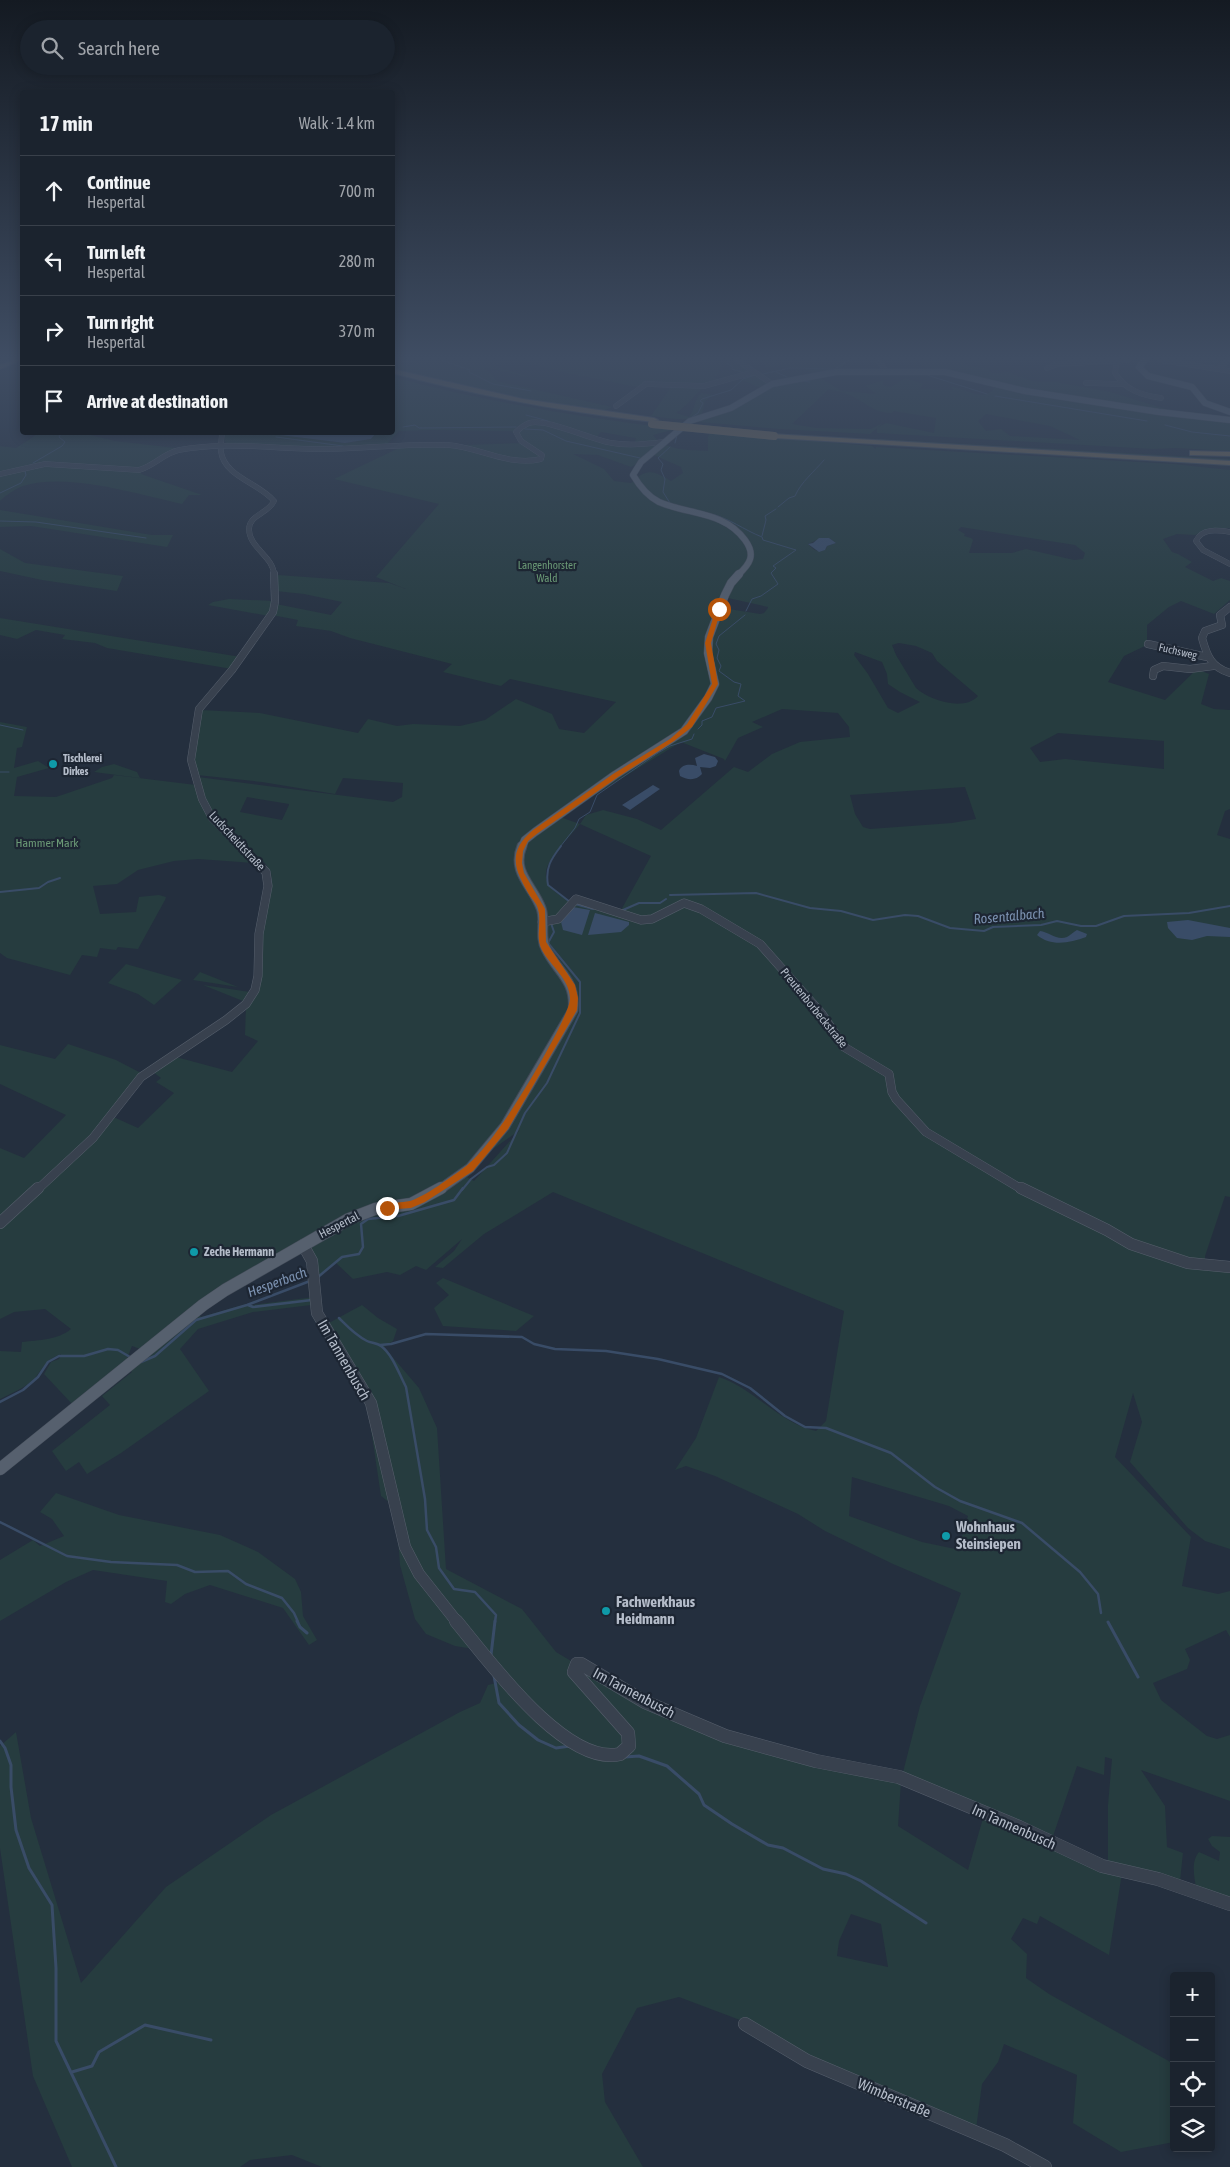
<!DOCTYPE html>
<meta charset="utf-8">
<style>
:root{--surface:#1b232e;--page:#282f3a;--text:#f1f3f6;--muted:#a0a4aa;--line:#39404a}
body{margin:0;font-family:"Asap Condensed",sans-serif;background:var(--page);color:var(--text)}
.controls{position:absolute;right:15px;bottom:15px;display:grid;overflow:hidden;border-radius:5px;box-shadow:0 2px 12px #0003}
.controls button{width:45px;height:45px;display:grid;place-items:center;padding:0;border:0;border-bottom:1px solid var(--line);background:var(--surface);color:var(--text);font:25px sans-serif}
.stop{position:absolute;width:15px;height:15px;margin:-11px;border:4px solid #b45309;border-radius:50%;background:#fff}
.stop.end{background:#b45309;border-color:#fff;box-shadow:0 1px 5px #0008}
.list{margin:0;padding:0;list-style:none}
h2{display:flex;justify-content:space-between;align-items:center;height:65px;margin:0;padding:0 20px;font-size:21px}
h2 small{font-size:16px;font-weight:400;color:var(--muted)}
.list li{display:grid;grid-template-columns:32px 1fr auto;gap:15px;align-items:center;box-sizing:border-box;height:70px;padding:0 20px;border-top:1px solid var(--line)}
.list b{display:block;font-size:19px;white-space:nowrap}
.list p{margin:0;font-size:16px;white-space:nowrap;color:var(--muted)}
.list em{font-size:16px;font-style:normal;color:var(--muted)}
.icon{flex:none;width:28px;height:28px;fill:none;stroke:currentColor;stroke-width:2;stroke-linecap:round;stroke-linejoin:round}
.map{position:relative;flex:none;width:1230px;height:2167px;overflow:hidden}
.search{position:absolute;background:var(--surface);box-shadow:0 2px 12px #0003;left:20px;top:20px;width:375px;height:55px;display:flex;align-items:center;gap:12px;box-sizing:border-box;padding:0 18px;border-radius:28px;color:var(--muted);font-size:19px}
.panel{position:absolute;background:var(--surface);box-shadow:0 2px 12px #0003;left:20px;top:90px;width:375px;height:345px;border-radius:5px}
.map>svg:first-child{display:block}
</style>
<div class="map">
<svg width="1230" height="2167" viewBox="0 0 1230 2167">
<rect width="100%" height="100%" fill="#242f3e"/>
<path fill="#263c3f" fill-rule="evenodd" d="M424,360H496L501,362L509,360L494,366L544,381L484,367L497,381L612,407L600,412L550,404L487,392L393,369L392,362L409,366Z
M517,360H721L719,361L722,367L719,369L720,374L714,377L723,381L701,386L702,389C692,397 686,407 676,413L689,417C695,410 694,400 701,393L713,395L705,401L702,414C685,423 670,418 651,416L671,387L646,383L637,387L562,372Z
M722,360H736L776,385L818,376L841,391L876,394L866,386L883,380V385L891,387L905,378L923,384L919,389L951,390H953L951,387C969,389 984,404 996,386L921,365L923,360H960L964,365L988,369L992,373L1008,372L1032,381L1056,382L1110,392L1166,409L1230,422V451L1176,448L1153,449L877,433V428L886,423L934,433L936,418L893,411L892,413C877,414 865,403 852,396C844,392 837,391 829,389L792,424L816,428L871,429L883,423L870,434L779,429L690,421L720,412L761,388L742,380L749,377L738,372ZM986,414L1050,426L1080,440L1010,436L1001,429L986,431L978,421Z
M759,360H845L846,363L843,366L844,371L828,370L816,374C802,366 795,375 782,365L768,367Z
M393,377C486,402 580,417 676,429L653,435C664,451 691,450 708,451V437L710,432L872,446L876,449V447L1173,464L1230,470V528H1210L1195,535L1177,534L1163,539L1172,552L1178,554L1192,562L1185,567L1213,581L1221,578L1230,581V600L1214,614L1181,601L1169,607L1147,625V645L1124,656L1108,682L1165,700L1197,669L1209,674L1201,704L1214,709L1230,710V809L1225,811L1217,835L1230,839V1197L1225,1196L1205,1256V1264L1230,1267V1549L1205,1541L1188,1528L1130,1462L1142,1422L1133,1393L1115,1457L1191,1537L1182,1586L1218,1594L1230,1591V1637L1226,1630L1185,1649L1190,1660L1187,1669L1153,1683L1161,1700L1207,1736L1217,1739L1230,1735V1801L1141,1770L1165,1806L1167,1847L1183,1853L1180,1881L1108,1862V1805L1112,1759L1105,1757L1104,1775L1077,1766L1051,1842L1122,1873L1109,1955L1040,1916L1037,1924L1023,1918L1011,1939L1027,1954L1026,1978L1049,1994L1174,2064V2142L1121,2152L1073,2123L1077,2075L1004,2044L998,2062L982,2084L976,2129L809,2057L740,2020L679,1997L637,2008L602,2074L605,2102L643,2167H322L292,2155L250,2160L240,2167H72L33,2076L0,1848V1746L16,1732L31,1818L81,1983L166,1887L271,1815L460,1712L480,1703L488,1685L504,1681C516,1696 528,1712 543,1724C561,1738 626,1781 633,1741L623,1726L581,1678L585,1672L686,1725L728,1741L816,1763L901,1780L920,1706L961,1593L893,1564L825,1531L798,1514L715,1476L686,1466L675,1470L696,1438L719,1377C755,1389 780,1424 816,1431L826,1421L844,1311L553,1192L484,1234L443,1268L435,1267L454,1251L462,1239L426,1270L416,1266L400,1275L387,1272L353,1279L336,1263L317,1277L311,1246L357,1222C372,1208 398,1212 417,1205C434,1198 450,1187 465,1176L474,1181L520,1130L437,1188L417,1198L403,1203L367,1209L349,1215L227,1285L196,1306L143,1350L132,1346L126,1361L73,1405L44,1374L51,1362L59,1359L61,1354C45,1360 45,1366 35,1378C25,1388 12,1393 0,1399V1351L21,1352L22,1342C38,1340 58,1340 71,1329L45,1309L14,1312L0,1319V1148L24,1158L66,1115L0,1084V1045L55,1059L68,1044L116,1060L141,1073L109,1115L138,1128L174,1093L156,1082L161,1078L153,1072L176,1057L232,1072L258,1041L245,1035L246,1006L255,993L261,979L262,930L272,883L271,872L265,863L231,835L210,811L203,799L198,777L393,802L402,797L403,783L343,778L335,794L262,782L197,775C191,754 193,731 200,710L260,713L358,733L368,719L397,726L413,724L460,726L485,720L516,699L552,714L559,729L584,733L616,702L510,679L501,686L443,672L452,664L350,638L331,631L296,626L298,620L272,615L276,604L331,615L342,602L304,594L276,591L278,575L389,583L406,589L376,577L439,504L334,479L401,447L527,443L511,431L431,430L399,431L387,444L358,448L231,446L225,442L224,433H263L345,443L371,439L376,433L392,432ZM601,432L635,438H636L635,443L616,444L595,438ZM573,454L598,455L631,467L654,455L681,467L683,473L671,481C652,470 647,468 631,483L614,481L604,469ZM961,527L1075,545L1085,553L1083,559L1074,560L1026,549L1012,553H969L973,540L971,538L964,536L965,534L958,530ZM829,538L836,543L827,546L826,549C819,554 813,550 808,544L819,539ZM728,598L768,607V608L764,613L760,614L723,608ZM899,643L916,646L932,653L937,661L978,696C964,712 929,700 916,688L896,655L892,645ZM855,652L882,662L887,674L888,684L900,692L920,702L898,713L888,708L868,674L854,655ZM782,709L838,713L849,727L850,737L800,742L772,754L748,772L734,767L661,830L637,819L603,810L586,815L580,824L560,817L539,831L519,850L522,872L535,892L540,905L526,884L520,872L518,850L539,829L681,742L724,759L725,761L738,738L763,727L752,722ZM1058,733L1164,741V769L1065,759L1040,762L1030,748ZM965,787L976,819L952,823L870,829L863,827L855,814L850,795ZM247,797L289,804V805L282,820L240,812ZM580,824L651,856L620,912L635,918L577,900L574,903C520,879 556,854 580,824ZM852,1477L949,1506L968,1516L962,1536L960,1550L922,1542L849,1516ZM901,1781L984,1815L968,1870L898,1826ZM851,1914L881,1924L888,1967L837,1956L839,1941Z
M39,433H82L115,441L184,449L141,469L52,464L0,473V446L16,448Z
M879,439L1230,459V462L879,441Z
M64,466L127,472L140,471L141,474L202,495H189L182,504C137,494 67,472 23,486C15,489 6,495 0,501V475L31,467Z
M0,510L152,535H173L167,547L31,526L0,527Z
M0,549L25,563L123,576L117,591L42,580L0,571Z
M229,599L274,601L269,616L208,605L213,602Z
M0,618L241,657L232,669L107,648L95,643L62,639L65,635L36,630L17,639L0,635Z
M0,722L27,727L22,747L17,748L14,768L38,761L49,768L17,777L14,796L56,797L112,778L114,775L196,785L225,837L254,863L198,859L174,861L138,870L117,884L93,886L100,914L136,912L139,897L159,895L166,897L165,900L138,949L118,947L116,950L100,948L97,957L82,955L70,975L7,958L0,953Z
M114,764L137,772L140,778L94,772L102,767Z
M126,964L182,980L154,1005L138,994L108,983Z
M200,972L238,987L193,980Z
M203,985L250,992L243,1001Z
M443,1278L534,1316L516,1331L443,1326L434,1308L449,1295L436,1283Z
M314,1297L311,1305L253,1312L198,1329L180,1349L209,1391L121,1453L87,1474L79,1462L66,1471L52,1451L110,1405L102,1396L132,1372L128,1369L198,1313L201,1317L246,1304L253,1305Z
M362,1305L378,1318L397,1329L393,1341L384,1347L419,1388L437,1428L446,1569L522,1609L556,1652L571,1661L572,1672L627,1734L620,1751L587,1747L548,1723L474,1649L455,1646L426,1634L415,1619L400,1565L397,1525L390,1503L381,1496L371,1429L373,1399L327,1324Z
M56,1493L119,1515L220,1535L258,1552L295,1579L301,1592L303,1616L317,1640L309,1645L283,1608L210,1585L185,1594L171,1604L165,1602L167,1581L93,1570L66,1582L0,1621V1560L33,1540L40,1546L64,1536L52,1519L40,1512Z
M1212,1836L1230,1837V1900L1196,1887C1194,1876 1191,1861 1199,1852L1219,1861L1220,1852L1212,1846L1208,1839Z"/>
<path fill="#394c67" d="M263,433V432L376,433L371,439L345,443Z
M819,538H829L836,543L827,546L825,550L819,552L808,544L813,543Z
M704,754L715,757L718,761L716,766L710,768L700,767L702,774C696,781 687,780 680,776L679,771C682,764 690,764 697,766L695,758Z
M653,785L660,789L630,810L622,805Z
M573,907L590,910L582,935L563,930L561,922Z
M595,913L629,922V925L621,932L588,935Z
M1188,920L1230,928V937L1207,936L1192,940L1177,938L1168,928L1167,922Z
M1077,930L1087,934L1086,937C1070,943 1051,947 1037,935L1040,931C1049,932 1057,941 1067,937C1071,935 1073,932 1077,930Z"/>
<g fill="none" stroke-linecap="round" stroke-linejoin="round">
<path stroke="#394c67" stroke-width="1" d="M441,360L470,370L469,372L493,384L531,391
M727,360L728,364L733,367L732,369L745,373
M776,372L787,377
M763,374L790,368L835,369L849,360
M927,375L987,394
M802,381L810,382
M995,396L1147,421
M526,415L548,421
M692,417L698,413L703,403L700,401L702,399L731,390L743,379L755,375
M1165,425L1192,432L1230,436
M403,427L415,425L419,428L516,427
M525,429L543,430L566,441L640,458
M276,437L343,446
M675,443L677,435
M670,447L658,458L663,464L661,470L665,479L663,492L670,503
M33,463L62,446L65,442L59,437L62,432
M0,493L21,483L26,475L25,471
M778,507L789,498L795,496C801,482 814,472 824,460
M711,514C729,518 744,530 762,537L763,540L796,550L773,566L776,568L771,573L778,584L761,596L752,599L746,611
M0,521L36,522L146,538
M762,536L766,520L765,516L776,509
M0,725L23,730
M698,729L702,725V721L712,717L716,708L745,701L738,696L741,684L734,682L719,671L721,666L717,658L719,650L716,644L719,636L745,615
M0,772H9
M560,847L575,828L579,819L590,812L597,795L658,753L670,746L692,739L694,734"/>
<path stroke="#394c67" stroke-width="2" d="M561,846C551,859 545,868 548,885L570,902
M0,892L39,888L48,882L60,878
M670,895L756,893L810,908L841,911L873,920L905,915L918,916L950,928L984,931L993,927L1041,925L1057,921L1081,926H1096L1124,916L1189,913L1230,906
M575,904L593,909
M623,910L639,903H660L666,899
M462,1190L471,1179L487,1167L494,1165L507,1153L525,1113L547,1083L580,1013V982L548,943L554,932L551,923"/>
<path stroke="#394c67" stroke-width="2.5" d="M318,1277L342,1257L359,1254L363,1247L361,1224L368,1219L398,1216L454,1200L463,1188
M248,1305L253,1307L312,1300
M339,1318C348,1327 355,1335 367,1341C371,1343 377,1343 381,1346C393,1355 399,1374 406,1387L425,1499L427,1530L436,1547L439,1568L454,1589L475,1592L496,1615L495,1622
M380,1345L391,1344L426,1334L522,1337L534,1344L555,1349L606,1351L658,1359L722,1374L750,1388L785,1416L805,1427L826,1428L891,1453L935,1487L960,1501L1022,1523L1080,1572L1098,1594L1101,1613
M141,1362L155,1356L196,1320L247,1305L310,1281
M0,1402L23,1390L38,1377L48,1362L59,1356H84L108,1349L118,1350L130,1357
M0,1522L67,1556L111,1562L177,1565L195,1572L228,1571L246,1584L282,1598L294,1613L298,1622"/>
<path stroke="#394c67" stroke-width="3" d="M297,1621L300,1627L307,1633
M1108,1622L1138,1677
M491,1655L495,1621
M494,1676L499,1703L519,1725L538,1740L556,1748L570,1746
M0,1741L5,1748L11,1765V1787L16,1830L29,1868L52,1905L56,1968V2041L116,2167
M625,1757L639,1756L667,1766L699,1794L704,1805L732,1824L768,1845L783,1848L823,1869L846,1874L861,1881L926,1923
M72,2072L92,2066L99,2052L145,2025L211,2040"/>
<g stroke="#565f6c" stroke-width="5.5">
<path id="minor-far4" d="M737,360L772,384
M878,360L886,371
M1117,360L1115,373C1126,391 1142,395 1161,398
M1160,360L1230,371
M1047,368L1058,364L1128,360
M1218,369L1229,360
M1086,383L1122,384
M645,384L704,386L754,372
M616,406L646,384
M222,432C222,438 220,445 221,452C225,477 259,483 274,501C269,513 249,515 249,529C249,548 274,557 274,575
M0,474L45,464L139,470C154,466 164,453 179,450C226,441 276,449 323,449C365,449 407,443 448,445C479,447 510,467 541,459L542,455L521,441L516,432C520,428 524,425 529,423C547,418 591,440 612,443C629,446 646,444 663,442
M1230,532C1217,530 1202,528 1196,541L1203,550L1230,564"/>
</g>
<g stroke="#565f6c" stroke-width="8">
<path id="minor-far3" d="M1222,625L1205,631L1202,638C1207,656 1211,667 1230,673
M1222,625L1220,615L1230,607
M1148,644L1207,657
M1153,676L1154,670L1163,666L1190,669L1213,666
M241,847L212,818L202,799L191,760L199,709L232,670L273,612L275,601L274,574"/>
</g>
<g stroke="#565f6c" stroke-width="9">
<path id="minor-far2" d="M542,922L558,919L576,899L641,920L652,919L684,903L701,909L760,944L822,1014L844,1047L889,1074L892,1092L896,1099L926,1132L1023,1190
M37,1190L93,1138L141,1077L226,1020L246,1004L255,990L258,976L259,934L268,886L266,872L240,846"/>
</g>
<g stroke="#565f6c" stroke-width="12">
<path id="minor-far1" d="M1021,1188L1107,1230L1131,1244L1188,1263L1230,1267
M0,1223L38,1188
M303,1245L312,1261L317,1313L371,1403L405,1547L419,1574L457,1622"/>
</g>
<g stroke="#565f6c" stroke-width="14">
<path id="minor" d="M456,1621C487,1658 565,1767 620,1754L629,1746L628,1733L574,1672L577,1664H581L645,1702L725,1736L816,1761L899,1777L1019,1827L1102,1866L1158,1879L1230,1904
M745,2024L807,2061L1005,2145L1045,2167"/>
</g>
<g stroke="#414a57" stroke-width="7">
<path id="major-far3" d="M1145,360L1139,367L1148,376L1192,387L1205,403L1230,412
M738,575C750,564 756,555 745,540C724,511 689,515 659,502C647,496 640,487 633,475L641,462L690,421L731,408L772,384L836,372H945L1025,391L1159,412L1230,420"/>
</g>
<g stroke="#414a57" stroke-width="9">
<path id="major-far2" d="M522,847L525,840L535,832L615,775L684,731L708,698L715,684L708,653L709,637L725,595L731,583L739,574"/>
</g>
<g stroke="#414a57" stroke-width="11">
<path id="major-far1" d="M439,1190L470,1168L505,1126L573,1010C576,980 558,973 546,949C539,937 546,921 541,908C533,886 511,872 522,846"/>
</g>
<g stroke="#414a57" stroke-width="13">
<path id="major" d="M0,1469L203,1305L225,1290L349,1219L375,1209L411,1204L441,1188"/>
</g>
<g stroke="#434c59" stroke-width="2">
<path id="highway" d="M13,360H21L0,369V365Z
M392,369L523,399L654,418L658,420L654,422C565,412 479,396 392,373Z
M771,434L1230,461V465L774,438L770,436Z
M1190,451L1230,452V456L1193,455H1190Z"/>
</g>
<use href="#minor-far4" stroke="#38414e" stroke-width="5"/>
<use href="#minor-far3" stroke="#38414e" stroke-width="7"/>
<use href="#minor-far2" stroke="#38414e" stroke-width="8"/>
<use href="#minor-far1" stroke="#38414e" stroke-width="11"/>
<use href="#minor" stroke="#38414e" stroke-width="13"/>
<use href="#major-far3" stroke="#56606e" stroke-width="6"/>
<use href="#major-far2" stroke="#56606e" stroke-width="8"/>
<use href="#major-far1" stroke="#56606e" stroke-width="9"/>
<use href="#major" stroke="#56606e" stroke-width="12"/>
<use href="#highway" fill="#746855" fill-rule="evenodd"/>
<g stroke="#434c59" stroke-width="8" stroke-linecap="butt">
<path id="highway-bridge" d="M652,424L774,436"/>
</g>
<use href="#highway-bridge" stroke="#746855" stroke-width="8"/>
</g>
<linearGradient id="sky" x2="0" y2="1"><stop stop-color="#141a22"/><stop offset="0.54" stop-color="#3f4d63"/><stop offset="1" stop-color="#3f4d63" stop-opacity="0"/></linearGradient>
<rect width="1230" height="663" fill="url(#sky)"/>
<path fill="#b45309" d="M719,608L721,609L711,643L718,684L692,727L674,741L618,777L538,833L528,841L523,851L522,863L524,873L545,909L546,942L575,985L578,998L577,1010L508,1129L473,1171L425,1202L411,1208L384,1210V1205C392,1202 401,1203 410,1201C426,1196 451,1177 465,1167C477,1158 493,1137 502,1124C515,1107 571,1015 570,998C570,980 550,965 542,950C535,937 542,922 538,909C537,904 533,900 530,896C515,870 506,853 533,830L613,774L670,739L687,724L712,684L705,643L716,609Z"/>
<g fill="#0f9aa8" stroke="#1d2633" stroke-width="2">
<circle cx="53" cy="764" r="5"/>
<circle cx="194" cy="1252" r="5"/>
<circle cx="946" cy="1536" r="5"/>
<circle cx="606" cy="1611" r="5"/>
</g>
<g text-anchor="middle" stroke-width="4.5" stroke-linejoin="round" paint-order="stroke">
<g font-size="11" fill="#6b9a76" stroke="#1d2633">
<text x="547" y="569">Langenhorster<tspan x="547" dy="13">Wald</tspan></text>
</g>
<g font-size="11" fill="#b4bcc9" stroke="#1d2633">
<text transform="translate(1178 651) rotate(13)" y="4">Fuchsweg</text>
</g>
<g font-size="11" font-weight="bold" fill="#b4bcc9" stroke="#1d2633" text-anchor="start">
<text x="63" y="762">Tischlerei<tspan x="63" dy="13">Dirkes</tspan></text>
</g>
<g font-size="12" fill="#b4bcc9" stroke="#1d2633">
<text transform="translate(237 841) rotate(47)" y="4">Ludscheidtstraße</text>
<text transform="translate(814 1008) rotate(51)" y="4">Preutenborbeckstraße</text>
<text transform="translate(339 1225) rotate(-27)" y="4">Hespertal</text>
</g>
<g font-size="12" fill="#6b9a76" stroke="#1d2633">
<text x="47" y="847">Hammer Mark</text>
</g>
<g font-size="12" font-weight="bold" fill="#b4bcc9" stroke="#1d2633" text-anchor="start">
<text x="204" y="1256">Zeche Hermann</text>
</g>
<g font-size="14" font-style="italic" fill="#7c92b1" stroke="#1d2633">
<text transform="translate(1009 916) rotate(-5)" y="5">Rosentalbach</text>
<text transform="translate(277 1282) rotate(-20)" y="5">Hesperbach</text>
</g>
<g font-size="15" fill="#b4bcc9" stroke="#1d2633">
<text transform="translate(344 1360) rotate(60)" y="5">Im Tannenbusch</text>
<text transform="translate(634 1693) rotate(28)" y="5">Im Tannenbusch</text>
<text transform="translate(1014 1827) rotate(24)" y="5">Im Tannenbusch</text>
<text transform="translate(894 2098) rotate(23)" y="5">Wimberstraße</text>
</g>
<g font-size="15" font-weight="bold" fill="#b4bcc9" stroke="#1d2633" text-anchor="start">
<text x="956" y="1532">Wohnhaus<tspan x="956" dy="17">Steinsiepen</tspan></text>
<text x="616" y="1607">Fachwerkhaus<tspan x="616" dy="17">Heidmann</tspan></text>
</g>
</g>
</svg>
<div class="controls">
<button>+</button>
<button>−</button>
<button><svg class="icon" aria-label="locate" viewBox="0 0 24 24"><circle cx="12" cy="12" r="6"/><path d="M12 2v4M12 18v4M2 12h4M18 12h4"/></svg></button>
<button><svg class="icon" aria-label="layers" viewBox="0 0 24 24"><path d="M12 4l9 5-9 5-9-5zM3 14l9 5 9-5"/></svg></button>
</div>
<div class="stop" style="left:719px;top:609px"></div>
<div class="stop end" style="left:387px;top:1208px"></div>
<div class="search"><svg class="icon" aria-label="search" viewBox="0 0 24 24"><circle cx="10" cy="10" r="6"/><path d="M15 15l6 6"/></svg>Search here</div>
<section class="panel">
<h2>17 min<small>Walk · 1.4 km</small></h2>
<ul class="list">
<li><svg class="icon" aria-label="ahead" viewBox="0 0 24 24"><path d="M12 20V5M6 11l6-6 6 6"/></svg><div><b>Continue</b><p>Hespertal</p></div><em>700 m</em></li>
<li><svg class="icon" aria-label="left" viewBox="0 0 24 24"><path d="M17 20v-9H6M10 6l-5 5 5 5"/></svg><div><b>Turn left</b><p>Hespertal</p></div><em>280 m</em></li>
<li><svg class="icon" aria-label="right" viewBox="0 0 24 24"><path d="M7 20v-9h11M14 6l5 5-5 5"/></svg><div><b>Turn right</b><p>Hespertal</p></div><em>370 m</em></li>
<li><svg class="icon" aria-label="arrive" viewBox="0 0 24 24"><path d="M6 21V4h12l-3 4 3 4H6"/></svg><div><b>Arrive at destination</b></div></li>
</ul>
</section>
</div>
